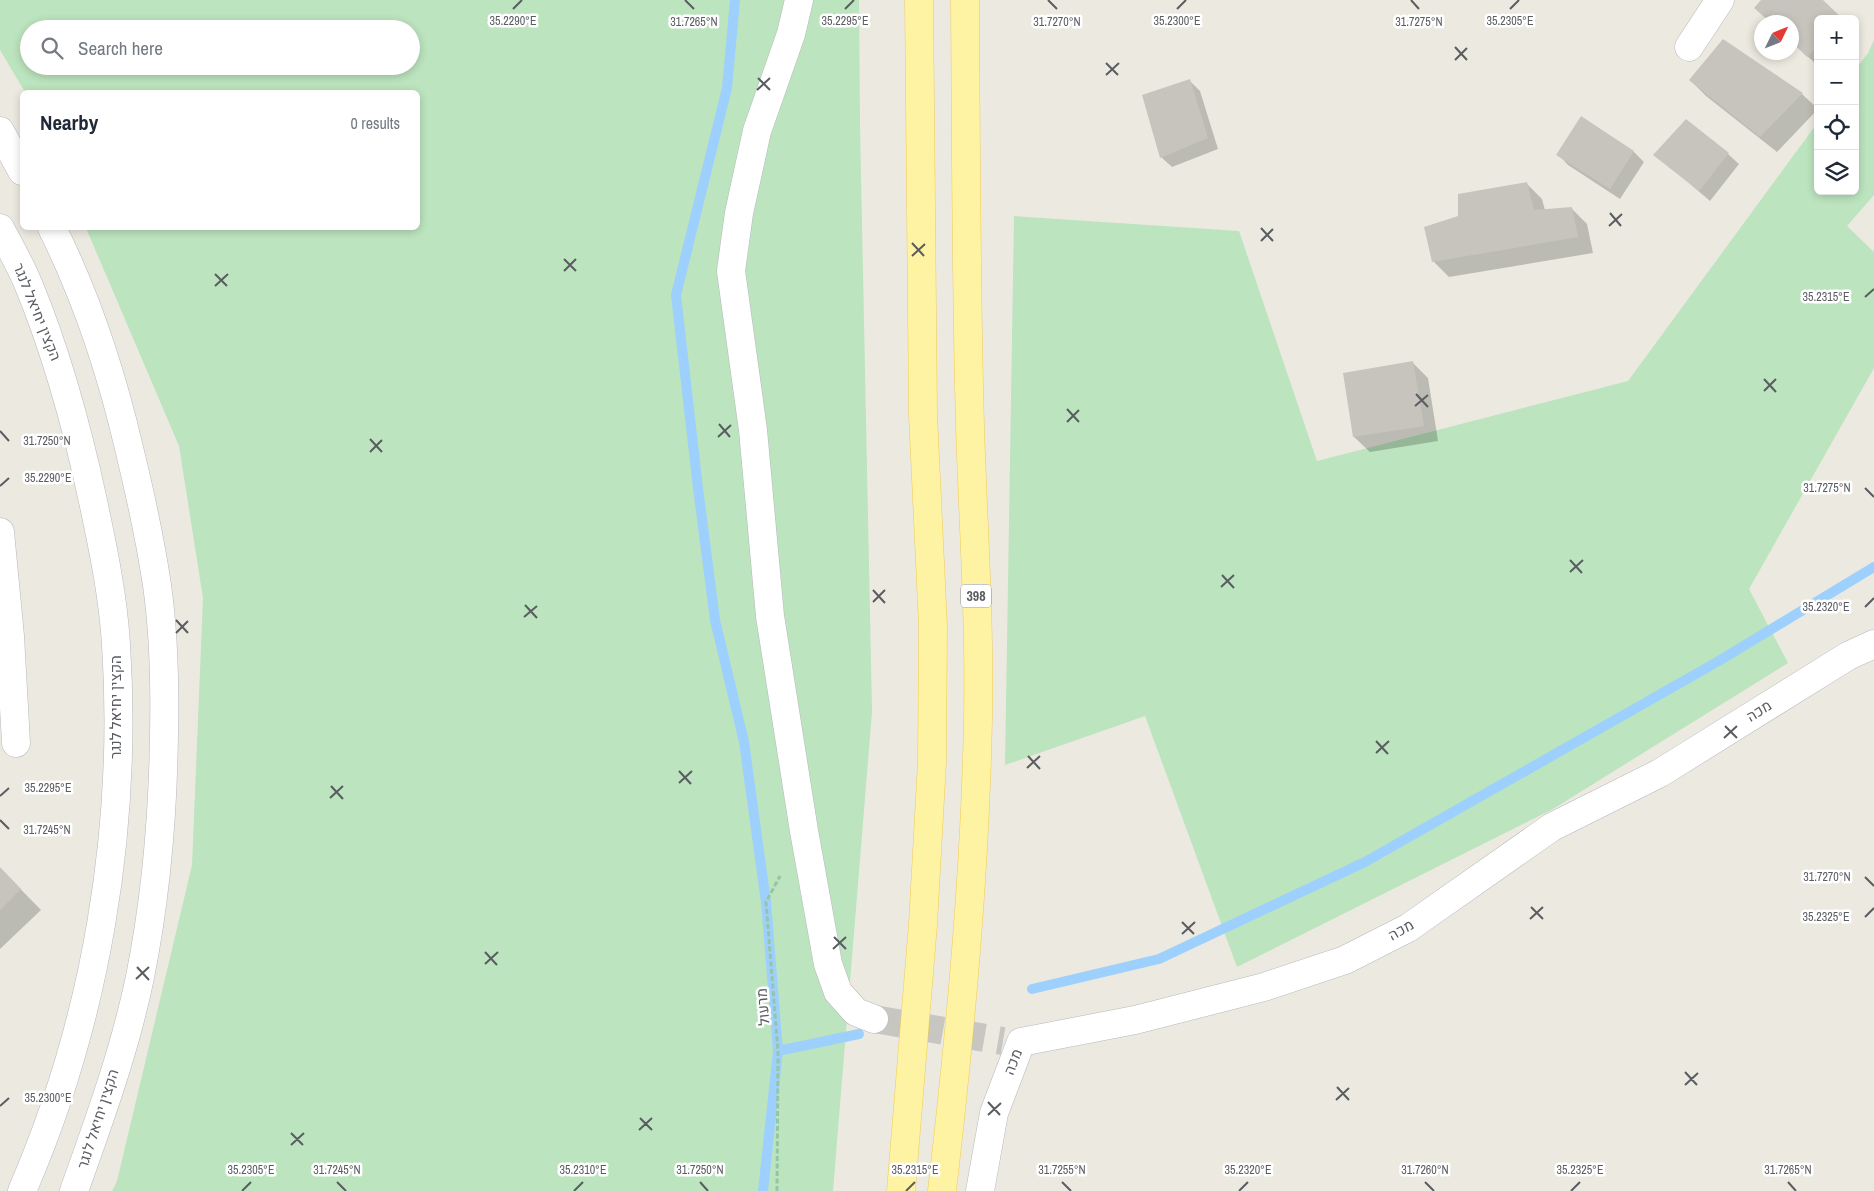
<!DOCTYPE html>
<meta charset="utf-8">
<style>
:root{--surface:#fff;--page:#f2f2f3;--text:#1f2937;--muted:#747a83;--line:#e0e1e3}
body{margin:0;font-family:"Archivo Narrow",Heebo,sans-serif;background:var(--page);color:var(--text)}
.controls{position:absolute;right:15px;top:15px;display:grid;overflow:hidden;border-radius:8px;box-shadow:0 2px 8px #0003}
.controls button{width:45px;height:45px;display:grid;place-items:center;padding:0;border:0;border-bottom:1px solid var(--line);background:var(--surface);color:var(--text);font:25px sans-serif}
.compass{position:absolute;left:1754px;top:15px;width:45px;height:45px;border-radius:50%;background:var(--surface);box-shadow:0 2px 8px #0003;rotate:47deg}
.list{margin:0;padding:0;list-style:none}
h2{display:flex;justify-content:space-between;align-items:center;height:65px;margin:0;padding:0 20px;font-size:21px}
h2 small{font-size:16px;font-weight:400;color:var(--muted)}
.icon{flex:none;width:28px;height:28px;fill:none;stroke:currentColor;stroke-width:2;stroke-linecap:round;stroke-linejoin:round}
.map{position:relative;flex:none;width:1874px;height:1191px;overflow:hidden}
.search{position:absolute;background:var(--surface);box-shadow:0 2px 8px #0003;left:20px;top:20px;width:400px;height:55px;display:flex;align-items:center;gap:12px;box-sizing:border-box;padding:0 18px;border-radius:28px;color:var(--muted);font-size:19px}
.panel{position:absolute;background:var(--surface);box-shadow:0 2px 8px #0003;left:20px;top:90px;width:400px;height:140px;border-radius:8px}
.map>svg:first-child{display:block}
</style>
<div class="map">
<svg width="1874" height="1191" viewBox="0 0 1874 1191">
<rect width="100%" height="100%" fill="#eceae0"/>
<path fill="#bce4be" fill-rule="evenodd" d="M0,0H859L860,125L872,712L833,1191H112L117,1181L192,865L203,598L179,446L86,228H418V92H25L0,50ZM29,29H411V66H29Z
M1874,40V195L1847,226L1874,252V368L1749,589L1788,663L1553,809L1237,967L1145,716L1005,765L1014,216L1239,231L1317,461L1628,381L1818,122V191H1855V70L1868,53Z"/>
<path fill="#0003" d="M1762,0H1821L1818,19V66L1792,42V22H1771L1755,8Z
M1189,80L1200,91L1218,149L1172,167L1161,157Z
M1690,80L1802,94L1818,109L1777,152L1706,96Z
M1634,152L1644,162L1620,199L1568,165L1558,154Z
M1655,154H1728L1739,164L1710,201Z
M1526,183L1542,199L1545,210L1571,208L1587,224L1593,253L1449,277L1433,261L1459,217Z
M1413,363L1428,378L1438,441L1370,452L1354,437Z
M0,868L41,910L0,949Z"/>
<g fill="none" stroke-linecap="round" stroke-linejoin="round">
<path stroke="#9ed0fe" stroke-width="10" d="M735,0L727,88L676,295L698,488L715,620L744,742L766,902L778,1051L763,1191
M1032,989L1159,959L1365,862L1717,662L1874,567
M778,1051L859,1034"/>
</g>
<path fill="#c7c4be" d="M1761,0H1823L1843,19H1818V46L1807,57L1792,42V22H1770L1754,8Z
M1723,39L1803,93L1760,137L1689,80Z
M1190,79L1208,138L1160,158L1142,95Z
M1581,116L1634,151L1610,189L1556,155Z
M1686,119L1729,153L1699,191L1653,155Z
M1527,182L1534,210L1572,207L1578,237L1432,262L1424,227L1458,216V194Z
M1413,361L1424,426L1353,437L1343,373Z
M0,867L21,889L0,910Z"/>
<g fill="none" stroke-linecap="round" stroke-linejoin="round">
<path stroke="#c7c6c0" stroke-width="28" stroke-dasharray="28 14" stroke-linecap="butt" d="M874,1019L1003,1041"/>
<g stroke="#b6b8bd" stroke-width="29">
<path id="minor" d="M799,0L791,34L757,131L739,213L731,271L753,430L770,616L804,831L828,964L838,992L856,1012L874,1019
M1689,47L1720,0
M0,131L22,171
M0,228C10,247 21,266 29,286C58,356 77,427 93,501C103,548 113,596 116,644C128,829 96,1021 22,1191
M52,228C87,298 111,371 129,448C140,493 150,539 157,585C164,634 165,685 164,734C163,815 156,897 140,977C125,1050 99,1121 74,1191
M0,532L10,636L16,743
M980,1191L994,1113L1021,1042L1135,1020L1264,987L1345,960L1408,928L1552,827L1660,773L1848,656L1874,644"/>
</g>
<g stroke="#f0cb55" stroke-width="29">
<path id="major" d="M901,1191L923,924L932,762L933,626L923,415L919,0
M942,1191C960,1035 975,877 978,719C980,621 973,523 970,426C966,284 966,142 965,0"/>
</g>
<path stroke="#95c5a5" stroke-width="3" stroke-dasharray="5 2.5" stroke-linecap="butt" d="M777,1191L778,1051L766,902L780,876"/>
<use href="#minor" stroke="#fff" stroke-width="28"/>
<use href="#major" stroke="#fef3a3" stroke-width="28"/>
</g>
<path fill="none" stroke="#595c61" stroke-width="2" d="M685,0L694,9M1048,0L1057,9M1411,0L1419,9M513,9L522,0M845,9L854,0M1177,9L1186,0M1510,9L1519,0M1455,47L1467,60M1455,60L1467,48M1106,63L1118,75M1106,75L1119,63M758,78L770,90M757,90L770,78M1610,213L1621,226M1609,226L1622,214M1261,228L1273,241M1261,241L1273,229M912,243L924,256M912,256L925,244M564,259L576,271M564,271L576,259M215,274L227,286M215,286L228,274M1865,297L1874,289M1764,379L1776,392M1764,391L1776,379M1416,394L1428,407M1415,406L1428,395M1067,409L1079,422M1067,422L1079,410M719,424L730,437M0,431L9,441M718,437L731,425M370,439L382,452M370,452L382,440M0,486L9,478M1865,488L1874,497M1570,560L1582,573M1570,572L1583,560M1222,575L1234,588M1221,587L1234,575M873,590L885,603M873,602L885,590M525,605L537,618M1865,607L1874,598M524,617L537,606M176,620L188,633M176,633L188,621M1725,726L1737,738M1724,738L1737,726M1376,741L1388,754M1376,753L1389,741M1028,756L1040,769M1027,768L1040,756M679,771L691,784M679,783L692,771M331,786L343,799M0,796L9,788M330,798L343,786M0,820L9,829M1865,877L1874,886M1531,907L1543,919M1865,917L1874,908M1530,919L1543,907M1182,922L1194,934M1182,934L1195,922M834,937L846,949M833,949L846,937M485,952L497,965M485,964L498,952M137,967L149,980M136,979L149,967M1685,1072L1697,1085M1685,1085L1698,1073M1337,1087L1349,1100M1336,1100L1349,1088M988,1102L1000,1115M0,1106L9,1098M988,1115L1001,1103M640,1118L652,1130M639,1130L652,1118M291,1133L303,1145M291,1145L304,1133M337,1182L346,1191M700,1182L708,1191M1062,1182L1071,1191M1425,1182L1434,1191M1788,1182L1796,1191M242,1191L251,1182M574,1191L583,1182M906,1191L915,1182M1239,1191L1248,1182M1571,1191L1580,1182"/>
<g text-anchor="middle" stroke-width="5" stroke-linejoin="round" paint-order="stroke">
<rect fill="#fff" stroke="#8b8d90" stroke-width="1" x="961" y="584.5" width="30" height="23" rx="4"/>
<g font-size="14" font-weight="bold" fill="#595c61">
<text x="976" y="601">398</text>
</g>
<g font-size="15" fill="#595c61" stroke="#fff">
<text transform="translate(37 312) rotate(68)" y="5">הקצין יחיאל לנגר</text>
<text transform="translate(116 707) rotate(-90)" y="5">הקצין יחיאל לנגר</text>
<text transform="translate(1759 711) rotate(-32)" y="5">מכה</text>
<text transform="translate(1401 930) rotate(-30)" y="5">מכה</text>
<text transform="translate(763 1007) rotate(-95)" y="5">מרעול</text>
<text transform="translate(1013 1062) rotate(-69)" y="5">מכה</text>
<text transform="translate(98 1119) rotate(-72)" y="5">הקצין יחיאל לנגר</text>
</g>
</g>
<g font-size="12" text-anchor="middle" fill="#595c61" stroke="#fff" stroke-width="5" stroke-linejoin="round" paint-order="stroke">
<text x="1510" y="25">35.2305°E</text>
<text x="513" y="25">35.2290°E</text>
<text x="845" y="25">35.2295°E</text>
<text x="1177" y="25">35.2300°E</text>
<text x="694" y="26">31.7265°N</text>
<text x="1057" y="26">31.7270°N</text>
<text x="1419" y="26">31.7275°N</text>
<text x="1826" y="301">35.2315°E</text>
<text x="47" y="445">31.7250°N</text>
<text x="48" y="482">35.2290°E</text>
<text x="1827" y="492">31.7275°N</text>
<text x="1826" y="611">35.2320°E</text>
<text x="48" y="792">35.2295°E</text>
<text x="47" y="834">31.7245°N</text>
<text x="1827" y="881">31.7270°N</text>
<text x="1826" y="921">35.2325°E</text>
<text x="48" y="1102">35.2300°E</text>
<text x="337" y="1174">31.7245°N</text>
<text x="700" y="1174">31.7250°N</text>
<text x="1062" y="1174">31.7255°N</text>
<text x="1425" y="1174">31.7260°N</text>
<text x="1788" y="1174">31.7265°N</text>
<text x="251" y="1174">35.2305°E</text>
<text x="583" y="1174">35.2310°E</text>
<text x="915" y="1174">35.2315°E</text>
<text x="1248" y="1174">35.2320°E</text>
<text x="1580" y="1174">35.2325°E</text>
</g>
</svg>
<div class="controls">
<button>+</button>
<button>−</button>
<button><svg class="icon" aria-label="locate" viewBox="0 0 24 24"><circle cx="12" cy="12" r="6"/><path d="M12 2v4M12 18v4M2 12h4M18 12h4"/></svg></button>
<button><svg class="icon" aria-label="layers" viewBox="0 0 24 24"><path d="M12 4l9 5-9 5-9-5zM3 14l9 5 9-5"/></svg></button>
</div>
<svg class="compass" viewBox="-18 -18 36 36"><path d="M0-13l5 13h-10z" fill="#e53935"/><path d="M0 13l5-13h-10z" fill="#747a83"/></svg>
<div class="search"><svg class="icon" aria-label="search" viewBox="0 0 24 24"><circle cx="10" cy="10" r="6"/><path d="M15 15l6 6"/></svg>Search here</div>
<section class="panel">
<h2>Nearby<small>0 results</small></h2>
<ul class="list">
</ul>
</section>
</div>
